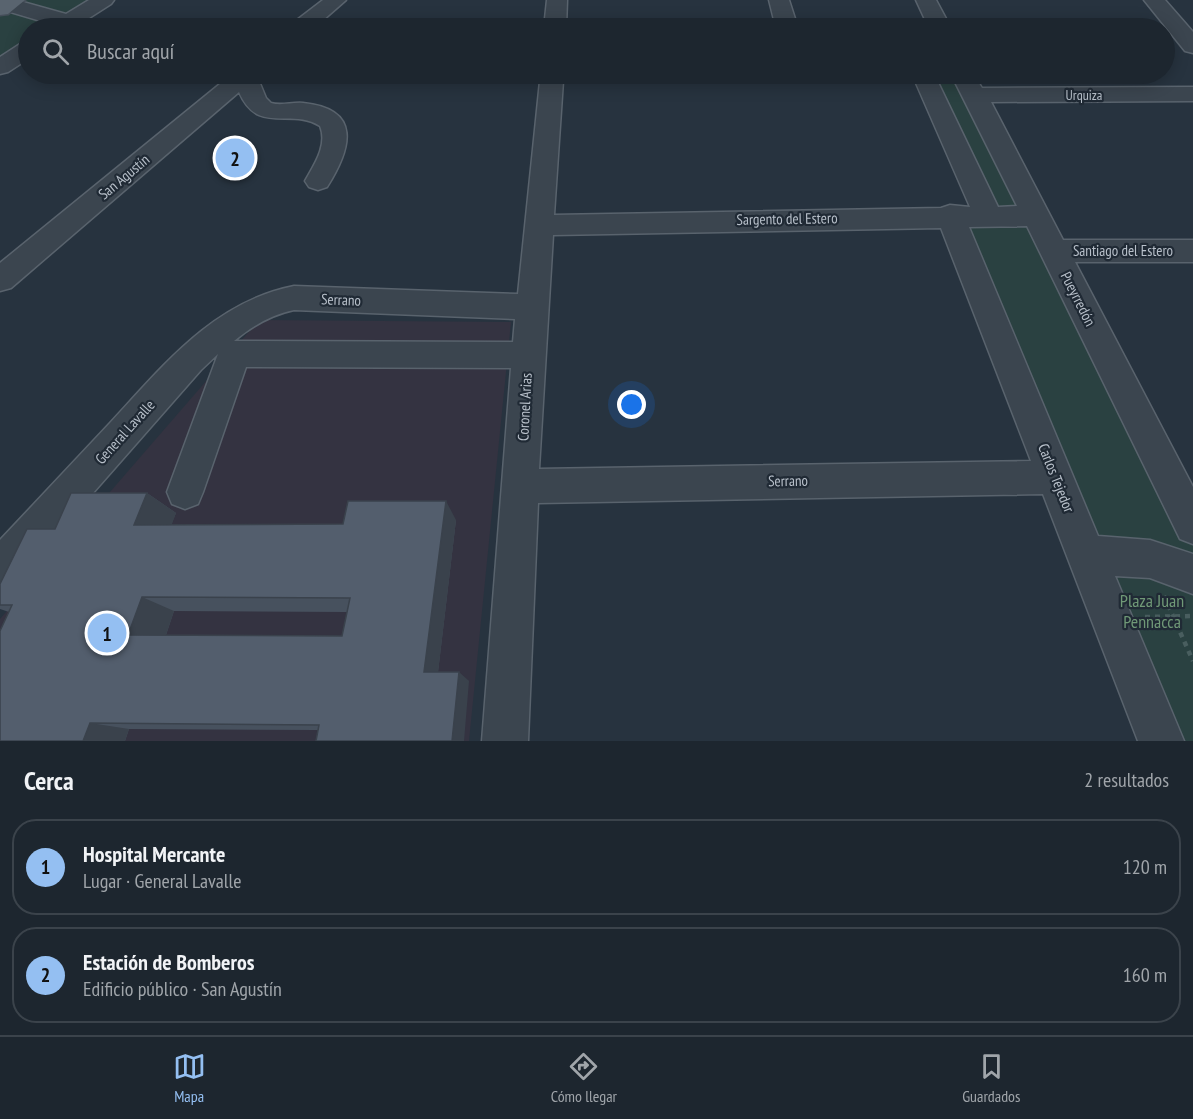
<!DOCTYPE html>
<html lang="es">
<meta charset="utf-8">
<style>
:root{--surface:#1d262f;--page:#252e37;--text:#f1f3f6;--muted:#a0a5aa;--line:#3b434b;--accent:#94bff2}
body{margin:0;font-family:"PT Sans Narrow",sans-serif;background:var(--page);color:var(--text)}
.you{position:absolute;left:632px;top:405px;width:21px;height:21px;margin:-15px;border:4px solid #fff;border-radius:50%;background:#1a73e8;box-shadow:0 0 0 9px #1a73e833}
.badge{display:grid;place-items:center;width:39px;height:39px;border-radius:50%;background:var(--accent);color:#111;font-size:20px;font-weight:700}
.pin{position:absolute;translate:-50% -50%;border:3px solid #fff;box-shadow:0 2px 6px #0006}
.list{margin:0;padding:0;list-style:none}
h2{display:flex;justify-content:space-between;align-items:center;height:78px;margin:0;padding:0 24px;font-size:26px}
h2 small{font-size:20px;font-weight:400;color:var(--muted)}
.list li{display:grid;grid-template-columns:39px 1fr auto;gap:18px;align-items:center;box-sizing:border-box;height:96px;margin:0 12px 12px;padding:0 12px;border:2px solid var(--line);border-radius:24px}
.list b{display:block;font-size:22px;white-space:nowrap}
.list p{margin:0;font-size:20px;white-space:nowrap;color:var(--muted)}
.list em{font-size:20px;font-style:normal;color:var(--muted)}
.icon{flex:none;width:33px;height:33px;fill:none;stroke:currentColor;stroke-width:2;stroke-linecap:round;stroke-linejoin:round}
.map{position:relative;flex:none;width:1193px;height:741px;overflow:hidden}
.search{position:absolute;background:var(--surface);box-shadow:0 3px 15px #0003;left:18px;right:18px;top:18px;height:66px;display:flex;align-items:center;gap:15px;box-sizing:border-box;padding:0 21px;border-radius:33px;color:var(--muted);font-size:22px}
.sheet{height:294px;background:var(--surface)}
nav{display:flex;justify-content:space-around;align-items:center;box-sizing:border-box;height:84px;border-top:2px solid var(--line);background:var(--surface);font-size:16px;color:var(--muted)}
nav a{display:grid;justify-items:center;gap:3px}
nav .on{color:var(--accent)}
.map>svg:first-child{display:block}
</style>
<div class="map">
<svg width="1193" height="741" viewBox="0 0 1193 741">
<rect width="100%" height="100%" fill="#27333f"/>
<path fill="#343341" d="M259,320L511,322L469,741H0V619Z"/>
<path fill="#2a4141" d="M24,0H96L51,28H28V43L0,61V14Z
M923,74H962L975,95L1193,526V741H1161L950,215H988Z"/>
<g fill="none" stroke-linecap="round" stroke-linejoin="round">
<g stroke="#59636d" stroke-width="3">
<path id="minor" d="M0,0H16L66,14L89,0H114L111,4L86,20L97,23L100,28H48L51,24L0,9Z
M323,0H346L314,28H290L293,23Z
M547,0H567L566,28H544Z
M769,0H789L798,28H776Z
M916,0H936L951,28H929Z
M1144,0H1165L1193,32V53L1185,51Z
M28,42V59L8,72L0,74V57L20,44Z
M222,74H687L684,79L676,81H563L554,215L941,208L950,205L970,207L912,74H934L998,207L1017,206L951,74H973L982,88L1193,87V101L991,102L1063,240H1193V262H1075L1193,487V544L1180,539L1027,226L969,227L1098,536L1150,540L1193,554V594L1150,578L1115,576L1184,741H1138L1043,494L538,503L528,741H482L511,368L246,367L203,492L198,504L185,509L172,504L167,492L218,354L201,370L14,583L0,589V540C37,501 73,462 110,423C163,366 213,302 294,286L518,294L540,81H259L266,98L271,103C281,106 292,102 303,103C363,109 351,149 327,187L318,190L309,187L305,181C314,165 328,145 320,126C290,107 258,136 239,92L11,288L0,291V263L226,79ZM941,228L1031,461L539,469L553,235ZM294,310L515,319L513,342L234,341C252,326 271,315 294,310Z"/>
</g>
<g stroke="#454e59" stroke-width="3">
<path id="major" d="M0,0H25L8,14L0,15Z"/>
</g>
<path stroke="#495e5f" stroke-width="4.5" stroke-dasharray="5 5" stroke-linecap="butt" d="M1164,596L1193,661
M1145,617L1193,616"/>
<use href="#minor" fill="#3b454f" fill-rule="evenodd"/>
<use href="#major" fill="#59646f" fill-rule="evenodd"/>
</g>
<path fill="#47515e" fill-rule="evenodd" d="M147,493L176,513L171,525L343,524L456,520L438,672L469,681L318,730L129,729L125,741H0L9,612L0,609V584L55,529ZM174,611L347,612L342,636L166,635Z"/>
<path fill="#3a424c" d="M147,493L176,513L165,543L134,525Z
M446,501L456,520L437,681L424,672Z
M142,597L174,611L162,647L128,635Z
M459,672L469,681L464,741H452Z
M90,723L129,729L125,741H83Z"/>
<path fill="#535e6d" stroke="#3a424c" stroke-width="1.5" fill-rule="evenodd" d="M71,493H147L134,525L343,524L348,501H446L424,672H459L452,741H316L319,725L90,723L83,741H0V631L12,605H0V584L27,529H55ZM142,597L350,598L342,636L128,635Z"/>
<g text-anchor="middle" stroke-width="4.5" stroke-linejoin="round" paint-order="stroke">
<g font-size="14" fill="#b8c0ca" stroke="#202a35">
<text x="1084" y="100">Urquiza</text>
</g>
<g font-size="15" fill="#b8c0ca" stroke="#202a35">
<text transform="translate(124 177) rotate(-40)" y="5">San Agustín</text>
<text transform="translate(787 219) rotate(-1)" y="5">Sargento del Estero</text>
<text x="1123" y="256">Santiago del Estero</text>
<text transform="translate(1078 299) rotate(63)" y="5">Pueyrredón</text>
<text transform="translate(341 300) rotate(2)" y="5">Serrano</text>
<text transform="translate(525 407) rotate(-87)" y="5">Coronel Arias</text>
<text transform="translate(125 432) rotate(-48)" y="5">General Lavalle</text>
<text transform="translate(1056 478) rotate(68)" y="5">Carlos Tejedor</text>
<text transform="translate(788 481) rotate(-1)" y="5">Serrano</text>
</g>
<g font-size="18" fill="#709977" stroke="#202a35">
<text x="1152" y="607">Plaza Juan<tspan x="1152" dy="21">Pennacca</tspan></text>
</g>
</g>
</svg>
<div class="you"></div>
<div class="pin badge" style="left:107px;top:633px">1</div>
<div class="pin badge" style="left:235px;top:158px">2</div>
<div class="search"><svg class="icon" aria-label="search" viewBox="0 0 24 24"><circle cx="10" cy="10" r="6"/><path d="M15 15l6 6"/></svg>Buscar aquí</div>
</div>
<section class="sheet">
<h2>Cerca<small>2 resultados</small></h2>
<ul class="list">
<li><span class="badge">1</span><div><b>Hospital Mercante</b><p>Lugar · General Lavalle</p></div><em>120 m</em></li>
<li><span class="badge">2</span><div><b>Estación de Bomberos</b><p>Edificio público · San Agustín</p></div><em>160 m</em></li>
</ul>
</section>
<nav>
<a class="on"><svg class="icon" aria-label="map" viewBox="0 0 24 24"><path d="M3 6l6-2 6 2 6-2v14l-6 2-6-2-6 2zM9 4v14M15 6v14"/></svg>Mapa</a>
<a><svg class="icon" aria-label="directions" viewBox="0 0 24 24"><path d="M12 3l9 9-9 9-9-9zM9 14v-3h6M13 9l2 2-2 2"/></svg>Cómo llegar</a>
<a><svg class="icon" aria-label="saved" viewBox="0 0 24 24"><path d="M7 4h10v16l-5-4-5 4z"/></svg>Guardados</a>
</nav>
